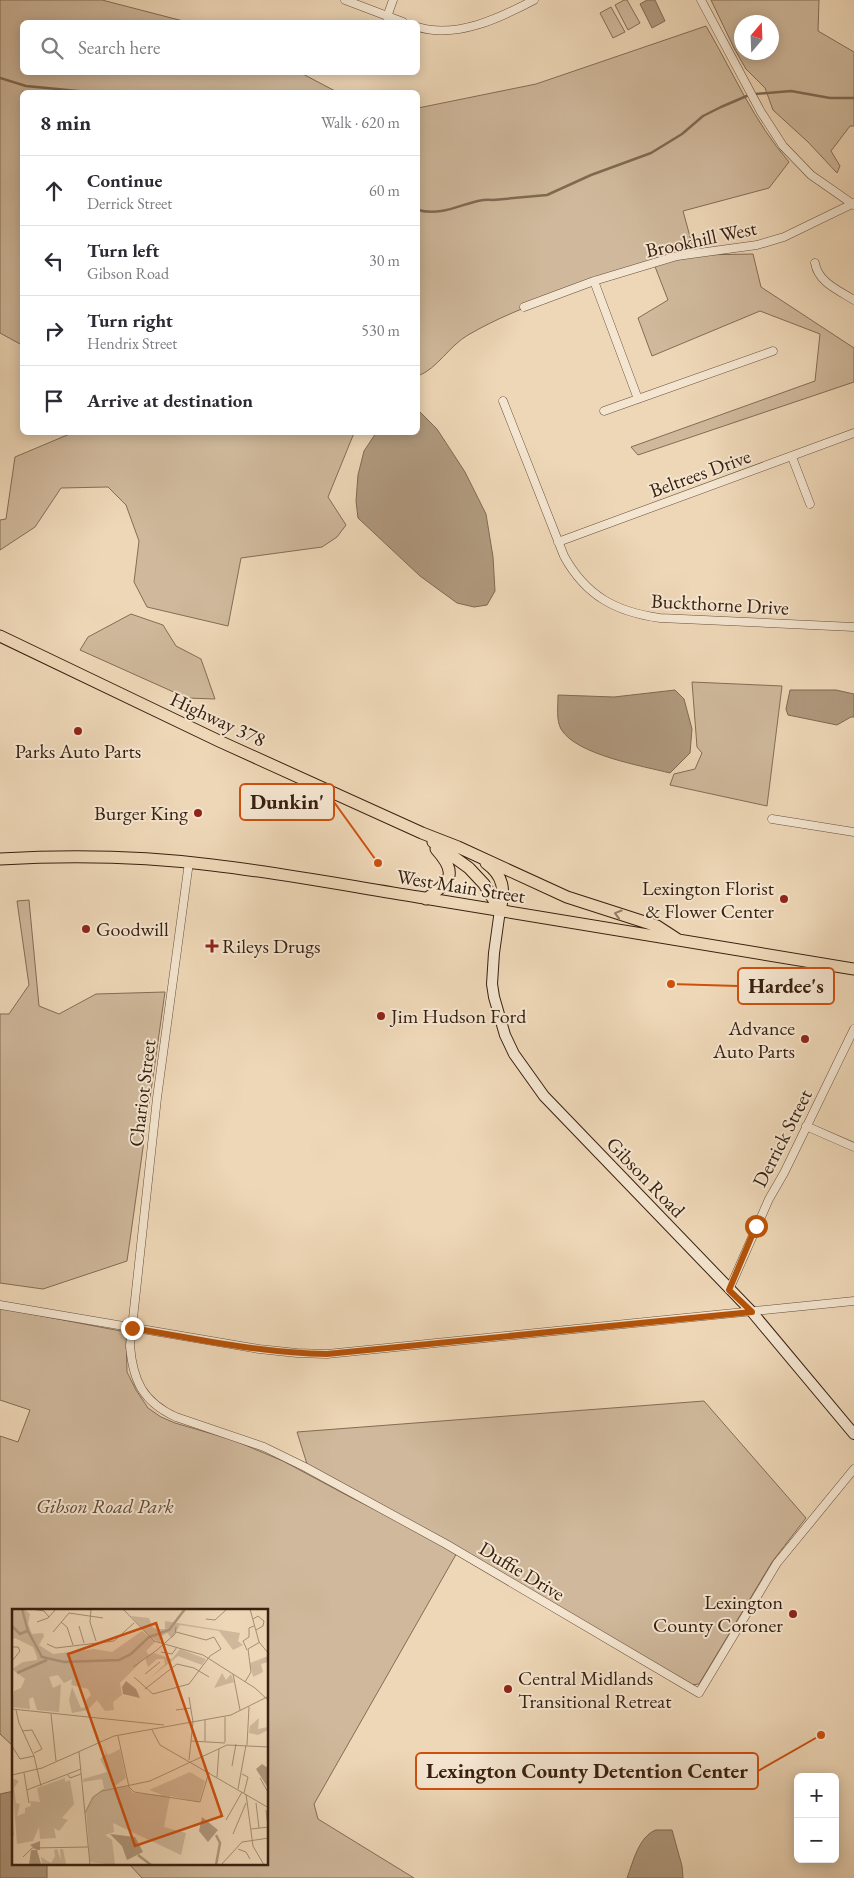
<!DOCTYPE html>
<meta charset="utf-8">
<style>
:root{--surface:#fff;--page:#f2f2f3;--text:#2b2b33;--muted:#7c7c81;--line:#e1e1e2}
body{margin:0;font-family:"EB Garamond",serif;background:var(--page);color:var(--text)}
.controls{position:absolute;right:15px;bottom:15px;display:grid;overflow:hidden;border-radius:8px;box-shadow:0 2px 12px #0003}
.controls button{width:45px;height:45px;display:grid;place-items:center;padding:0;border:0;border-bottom:1px solid var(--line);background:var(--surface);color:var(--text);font:25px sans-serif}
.compass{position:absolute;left:734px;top:15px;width:45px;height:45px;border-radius:50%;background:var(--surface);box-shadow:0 2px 12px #0003;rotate:19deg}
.stop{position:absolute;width:15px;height:15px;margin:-11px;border:4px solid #b45309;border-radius:50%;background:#fff}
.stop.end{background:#b45309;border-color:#fff;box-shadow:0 1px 5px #0008}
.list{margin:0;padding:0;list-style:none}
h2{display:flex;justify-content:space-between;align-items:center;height:65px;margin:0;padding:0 20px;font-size:21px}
h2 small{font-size:16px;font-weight:400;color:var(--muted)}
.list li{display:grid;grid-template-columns:32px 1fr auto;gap:15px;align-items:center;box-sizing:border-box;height:70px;padding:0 20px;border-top:1px solid var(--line)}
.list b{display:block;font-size:19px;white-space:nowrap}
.list p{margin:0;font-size:16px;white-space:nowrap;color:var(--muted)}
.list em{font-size:16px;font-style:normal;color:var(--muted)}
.icon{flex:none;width:28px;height:28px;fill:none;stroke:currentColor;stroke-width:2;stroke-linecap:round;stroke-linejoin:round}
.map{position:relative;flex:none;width:854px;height:1878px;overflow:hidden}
.search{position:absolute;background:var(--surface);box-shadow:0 2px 12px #0003;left:20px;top:20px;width:400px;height:55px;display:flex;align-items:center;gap:12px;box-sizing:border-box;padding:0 18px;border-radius:8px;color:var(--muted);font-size:19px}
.panel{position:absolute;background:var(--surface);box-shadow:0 2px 12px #0003;left:20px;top:90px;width:400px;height:345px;border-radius:8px}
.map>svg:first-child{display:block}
</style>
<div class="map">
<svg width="854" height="1878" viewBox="0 0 854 1878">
<rect width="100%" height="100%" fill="#eed7b7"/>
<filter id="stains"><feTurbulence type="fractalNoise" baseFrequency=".004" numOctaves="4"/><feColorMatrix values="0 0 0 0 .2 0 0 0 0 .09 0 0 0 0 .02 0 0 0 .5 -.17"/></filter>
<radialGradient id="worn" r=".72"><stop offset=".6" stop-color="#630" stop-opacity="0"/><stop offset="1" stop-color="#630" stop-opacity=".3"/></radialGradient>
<path fill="#cfb89b" stroke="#846c56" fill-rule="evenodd" d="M0,0H102L187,22H22V72L301,73L337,92H22V345L0,333Z
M624,0H627L640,23L628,30L615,5Z
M711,0H819L818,31L854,52V126H850L831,151L840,166L837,173L808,142L773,110L765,88L746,69L734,48ZM742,22H772V52H742Z
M611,7L625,32L613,38L600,13Z
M706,26C733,72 754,122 789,162L769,188L683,211L695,255L753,254L761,287L854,348V382L638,455L631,447L815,381L820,334L760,311L652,356L638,318L668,300L654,264C591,285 525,302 468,335C449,346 438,368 418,376V108L536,84Z
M72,433H354L328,497L346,525L337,537L322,547L241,558L228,626L147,607L134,582L139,541L126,505L108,487L61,488L35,527L0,550V520L6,519L15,457Z
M131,614L163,625L176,646L201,659L215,699L187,698L80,650L88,637Z
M692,682L782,686L767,806L670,785L674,774L695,769L702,753L697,747Z
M29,900L39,1006L59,1014L96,994L165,992L127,1261L43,1289L0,1283V1014H9L29,985L17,901Z
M0,1308L126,1332L127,1372L136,1390L148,1408L161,1417L175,1423L233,1440L283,1461L352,1498L458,1551L314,1804L318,1819L414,1878H142L129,1864H268V1610H14V1747L0,1734V1436L18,1442L30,1410L0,1400Z
M704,1401L806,1518L772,1562L699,1684L691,1685L446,1540L307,1464L297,1432Z"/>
<path fill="#b0997e" stroke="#806952" d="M647,0H655L665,21L652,28L640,4Z
M418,410L437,429L465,472L486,514L493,557L495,591L487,605L474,607L457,603L420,576L358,518L356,501L358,475L364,451L376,433L418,432Z
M675,690L684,699L692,729L690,753L670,773C643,766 576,755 561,729C556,720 558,706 558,695L614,697Z
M790,690H836L854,694V717H851L837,725L788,715L786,709Z
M14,1791V1864H47V1878H0V1794Z
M656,1830H672L682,1866L683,1878H627C633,1862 639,1836 656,1830Z"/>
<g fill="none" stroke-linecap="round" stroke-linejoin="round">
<path stroke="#806952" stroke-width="2.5" d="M0,78L26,86L88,92
M755,94L791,91L830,98H854
M418,210C447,218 470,197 493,200L547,195L591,175L651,153L682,134L703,116L721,107L749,95"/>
<g stroke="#664e3a" stroke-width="9">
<path id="street" d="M345,0L403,22
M701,0L761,112L783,146L811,175L854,205
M387,17L393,0
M418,27C456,39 500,18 534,0
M815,263C818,282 838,290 854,300
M594,281L638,399
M524,307L594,281L677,256L757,245L784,237L854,203
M503,401L564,556C586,596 616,612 660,618L854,627
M604,411L773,351
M792,457L810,504
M558,542L854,433
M772,819L854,832
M189,862L157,1098L130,1346C133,1381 143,1402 176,1417L264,1447L305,1467L446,1544L699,1693L777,1563L854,1469
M806,1126L854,1147
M729,1290L769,1199L784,1173L854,1029
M0,1305L259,1349L297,1353L327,1354L854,1301"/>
</g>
<g stroke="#382010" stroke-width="12">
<path id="secondary" d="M500,910L494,953L492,984L494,997L505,1035L514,1054L544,1096L752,1312L854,1434"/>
</g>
<g stroke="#382010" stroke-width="13">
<path id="primary" d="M0,636L219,741L422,833L458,847L567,897L657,926L677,939
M433,842L469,868L484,884L500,910
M0,859C71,855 142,856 212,865C281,873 349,886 418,897C563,921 708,946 854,969
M486,863C504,876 505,890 500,910
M426,899C450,881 459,875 436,849"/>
</g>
<use href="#street" stroke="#f4e5d0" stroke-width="8"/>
<use href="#secondary" stroke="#f4e5d0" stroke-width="10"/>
<use href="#primary" stroke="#eed7b7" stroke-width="11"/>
</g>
<defs><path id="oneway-chevron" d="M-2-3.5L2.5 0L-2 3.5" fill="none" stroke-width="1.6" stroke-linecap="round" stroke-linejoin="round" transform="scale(1.25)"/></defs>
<use stroke="#937c64" href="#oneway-chevron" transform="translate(618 914) rotate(-164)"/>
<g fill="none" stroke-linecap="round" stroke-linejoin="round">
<path stroke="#b45309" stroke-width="6" d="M132,1328C197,1339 261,1353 327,1354L752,1312L729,1290L756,1226"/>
</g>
<g fill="#8f2418" stroke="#f4e5d0" stroke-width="2">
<circle cx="78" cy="731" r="5"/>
<circle cx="198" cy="813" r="5"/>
<circle cx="784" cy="899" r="5"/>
<circle cx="86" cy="929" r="5"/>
<path d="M209.5 938.5h5v5h5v5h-5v5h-5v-5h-5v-5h5z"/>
<circle cx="381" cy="1016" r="5"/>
<circle cx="805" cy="1039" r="5"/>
<circle cx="793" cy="1614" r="5"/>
<circle cx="508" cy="1689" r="5"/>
</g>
<g text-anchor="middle" stroke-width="4" stroke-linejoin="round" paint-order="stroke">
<g font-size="20" fill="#382010" stroke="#f4e5d0">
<text transform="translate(701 239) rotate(-12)" y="7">Brookhill West</text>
<text transform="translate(700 473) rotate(-20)" y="7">Beltrees Drive</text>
<text transform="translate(720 604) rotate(3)" y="7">Buckthorne Drive</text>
<text transform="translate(218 719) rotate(25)" y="7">Highway 378</text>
<text transform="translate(461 886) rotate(9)" y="7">West Main Street</text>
<text transform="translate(142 1093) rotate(-83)" y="7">Chariot Street</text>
<text transform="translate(782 1138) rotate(-63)" y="7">Derrick Street</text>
<text transform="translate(646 1177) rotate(46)" y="7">Gibson Road</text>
<text transform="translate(522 1571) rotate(31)" y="7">Duffie Drive</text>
</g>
<g font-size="20" fill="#382010" stroke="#f4e5d0" text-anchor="end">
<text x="78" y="758" text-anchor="middle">Parks Auto Parts</text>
<text x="188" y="820">Burger King</text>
<text x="774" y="895">Lexington Florist<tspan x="774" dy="23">&amp; Flower Center</tspan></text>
<text x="96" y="936" text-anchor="start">Goodwill</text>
<text x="222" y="953" text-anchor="start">Rileys Drugs</text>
<text x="391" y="1023" text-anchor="start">Jim Hudson Ford</text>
<text x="795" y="1035">Advance<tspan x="795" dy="23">Auto Parts</tspan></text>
<text x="783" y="1609">Lexington<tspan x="783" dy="23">County Coroner</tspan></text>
<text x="518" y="1685" text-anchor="start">Central Midlands<tspan x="518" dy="23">Transitional Retreat</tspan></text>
</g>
<g font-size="20" font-style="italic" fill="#5e4633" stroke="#f4e5d0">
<text x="105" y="1513">Gibson Road Park</text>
</g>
</g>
<g transform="translate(12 1609)">
<rect width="256" height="256" fill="#eed7b7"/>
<path d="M1,0H12L18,5L16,15L20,25L31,24L32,27L27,36L41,45L82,40L100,43L130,22L143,33L134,42L137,46L142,44L160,50L168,40L194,50L190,56L166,47L138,69L153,55L152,50H145L136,58L133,49L108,74L110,86L101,93L102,101L93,102L85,91L76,101L60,104L57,91L60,78L69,99L75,98L74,91L79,86L76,80L59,76L60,70L52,74L46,66L37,68L41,79L49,75L47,103L25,101L21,88L17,90L18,100L0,98L2,82L9,79L13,70L0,60L11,53L25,51V48L21,38L3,29L0,31ZM119,7L137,9L141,19L146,20H153V12L228,24L226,32L231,36L221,41L207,22L168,16L160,29L155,24L148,28V33L139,29ZM256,47V53L249,55L251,63L241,68L238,54ZM210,64L214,71L219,65L222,73L202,79ZM247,109L246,120L256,118V121L246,126L237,124L238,117ZM90,136L96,146L108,140L114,169L100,179L116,177L121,184L151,186L137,181L178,163L193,172L187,193L158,187L152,218L174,224L169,246L101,214L102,223L93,226L100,231L103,256L78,253L74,201L81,188L92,179L90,170L71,173V170L95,163L88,150L94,145ZM0,169L7,172L2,179L4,194L8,195L5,207L13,204V199L19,197L18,192L28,193L25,179L53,169V173L58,171L62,195L50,209L56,211L47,222L42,219L44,229L28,230L27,218L21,232L5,235ZM45,240L49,251L48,240H51L54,255L30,256L29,248L39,254L43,247L42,241Z" fill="#cfb89b"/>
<path d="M114,72L124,80L128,89L111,85L110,78ZM250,155L256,159V179L244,160ZM190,208L206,221L196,233L187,222ZM98,225L123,228L131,243L115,251L110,237ZM28,232V241H25L29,255L17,256L19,241H25L18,236Z" fill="#b0997e"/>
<path fill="none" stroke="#b0997e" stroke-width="2.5" d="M10,0L16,22L30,48L52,53L107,51L119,45L137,28L157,21L173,0M0,17L8,25L15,22M5,64L35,51M126,246L139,256M204,256L208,234L204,226"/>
<path fill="none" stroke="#a58e74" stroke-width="1" d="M19,0L32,2L37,8M79,0L78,13L84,32M111,0L142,32L191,46L243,79L257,92M238,0L247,33L257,45M194,10L203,11L215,0M241,10L246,7L252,12L251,17L244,21M25,13L36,9L44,0M49,13L55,18L61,36M67,17L72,34M41,23L57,4L91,9M35,35L44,39L102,32L122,14M0,38H6L8,42L0,52M235,41L231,32L237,28V19L242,17M149,43L160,45L165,38M121,58L145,41L163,25L164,18M133,65L148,53M221,65L228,101M122,68L141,85L177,75L198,47L209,40L202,28L194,31L164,23M233,73L239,63L236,40L248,33M133,80L165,55L182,59L197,68M0,100L152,116M4,101L7,114L22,147L29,177M164,101L179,99M39,105L44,152M140,121L148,136L257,199M10,122L20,121L30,140L22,144M106,127L117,178L122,183L188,193L197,163M179,132L213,134M193,132V111M213,133V108M235,136L237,98M0,137L8,150L22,147M67,143L78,256M177,151L181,113L177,88M220,157L224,135M12,164L17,194M230,165L236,168L232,184M0,166L30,159L102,127L219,106L257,87M56,166L58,169L69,165M205,168L207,140M248,169L257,185M226,180L234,136M15,181L69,160M234,185L241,237L252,256M244,194L247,219M254,201L256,218M73,204L81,188L90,182L138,172L215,136L257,138M0,207L1,227M214,211L230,183M239,220L257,218M221,225L234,194M226,240L234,243L238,250M11,248L20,239L76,238M209,256L230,233L257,229"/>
<path fill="#ce500d" fill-opacity="0.15" stroke="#ce500d" stroke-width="2.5" d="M144,14L210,207L123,237L56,45Z"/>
<rect width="256" height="256" fill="none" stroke="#382010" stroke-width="2.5"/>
</g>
<path fill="none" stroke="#ce500d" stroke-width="2" d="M378 863L334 802M671 984L738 986M821 1735L758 1771"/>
<g fill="#ce500d" stroke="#f4e5d0" stroke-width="2">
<circle cx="378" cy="863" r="5"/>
<circle cx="671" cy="984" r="5"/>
<circle cx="821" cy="1735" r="5"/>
</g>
<g fill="#f4e5d0" stroke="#ce500d" stroke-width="2">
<rect x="240" y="784" width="94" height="36" rx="5"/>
<rect x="738" y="968" width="96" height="36" rx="5"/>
<rect x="416" y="1753" width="342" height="36" rx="5"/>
</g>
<g font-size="21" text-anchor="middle" font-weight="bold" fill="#382010">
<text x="287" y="809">Dunkin'</text>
<text x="786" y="993">Hardee's</text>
<text x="587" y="1778">Lexington County Detention Center</text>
</g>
<rect width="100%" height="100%" filter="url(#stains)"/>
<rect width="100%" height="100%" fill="url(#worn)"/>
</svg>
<div class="controls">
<button>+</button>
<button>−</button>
</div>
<svg class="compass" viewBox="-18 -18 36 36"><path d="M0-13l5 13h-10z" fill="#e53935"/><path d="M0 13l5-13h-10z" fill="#7c7c81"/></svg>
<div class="stop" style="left:756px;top:1226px"></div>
<div class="stop end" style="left:132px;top:1328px"></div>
<div class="search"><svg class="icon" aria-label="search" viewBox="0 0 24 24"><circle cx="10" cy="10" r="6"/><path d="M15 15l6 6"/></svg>Search here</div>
<section class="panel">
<h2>8 min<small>Walk · 620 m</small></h2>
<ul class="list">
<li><svg class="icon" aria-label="ahead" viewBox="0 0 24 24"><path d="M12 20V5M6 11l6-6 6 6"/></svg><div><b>Continue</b><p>Derrick Street</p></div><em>60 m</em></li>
<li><svg class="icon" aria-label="left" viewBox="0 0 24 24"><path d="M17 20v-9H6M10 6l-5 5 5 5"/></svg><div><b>Turn left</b><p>Gibson Road</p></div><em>30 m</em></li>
<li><svg class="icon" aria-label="right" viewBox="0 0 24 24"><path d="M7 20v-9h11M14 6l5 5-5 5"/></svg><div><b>Turn right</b><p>Hendrix Street</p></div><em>530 m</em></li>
<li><svg class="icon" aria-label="arrive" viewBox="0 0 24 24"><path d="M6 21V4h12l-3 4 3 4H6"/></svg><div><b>Arrive at destination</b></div></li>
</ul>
</section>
</div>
